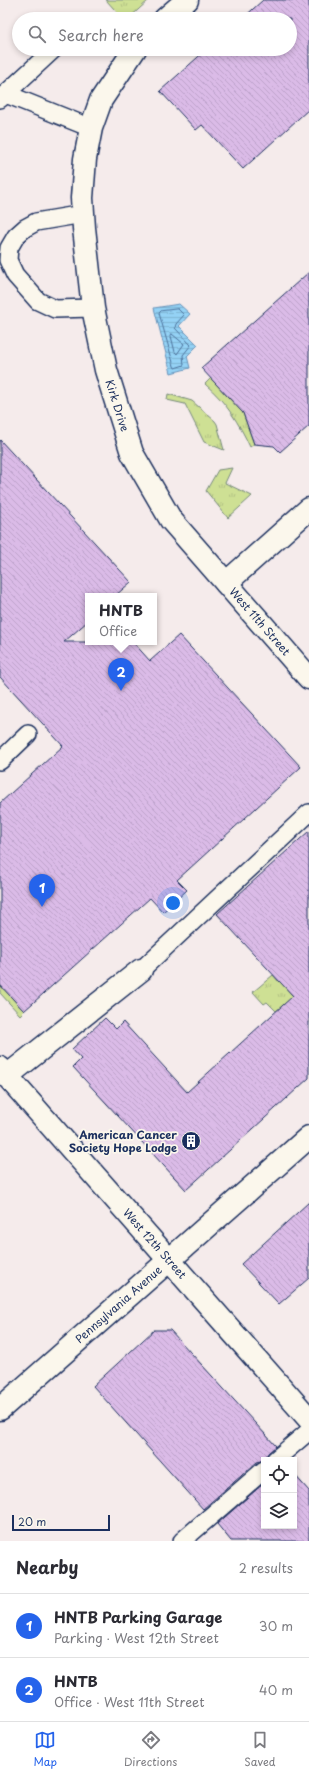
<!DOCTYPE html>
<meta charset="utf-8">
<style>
:root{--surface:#fff;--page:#f2f2f3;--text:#2b2b33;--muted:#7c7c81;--line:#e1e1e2;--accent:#2563eb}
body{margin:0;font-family:"Playpen Sans",sans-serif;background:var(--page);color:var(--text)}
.controls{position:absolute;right:12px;bottom:12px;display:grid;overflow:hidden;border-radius:0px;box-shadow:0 2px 6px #0003}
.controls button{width:36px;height:36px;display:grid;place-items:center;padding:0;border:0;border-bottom:1px solid var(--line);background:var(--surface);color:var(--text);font:20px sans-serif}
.scale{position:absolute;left:12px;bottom:10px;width:98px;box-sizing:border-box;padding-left:4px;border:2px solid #1b2f5e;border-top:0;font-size:11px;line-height:14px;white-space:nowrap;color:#1b2f5e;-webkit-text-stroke:3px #fbf7ec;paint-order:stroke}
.you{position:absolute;left:173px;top:903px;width:14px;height:14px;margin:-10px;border:3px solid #fff;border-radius:50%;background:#1a73e8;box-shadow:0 0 0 6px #1a73e833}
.badge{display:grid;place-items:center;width:26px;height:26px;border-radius:50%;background:var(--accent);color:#fff;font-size:13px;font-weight:700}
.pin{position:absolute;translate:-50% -33px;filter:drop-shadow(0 1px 2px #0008)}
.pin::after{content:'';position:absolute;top:21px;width:14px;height:12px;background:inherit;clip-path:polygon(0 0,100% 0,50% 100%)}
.popup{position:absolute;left:85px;top:593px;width:72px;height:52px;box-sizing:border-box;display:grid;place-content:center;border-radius:0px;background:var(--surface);filter:drop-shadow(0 1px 3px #0005);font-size:13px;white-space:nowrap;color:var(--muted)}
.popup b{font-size:15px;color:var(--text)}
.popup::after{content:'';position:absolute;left:50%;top:100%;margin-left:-8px;border:8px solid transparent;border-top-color:var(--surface)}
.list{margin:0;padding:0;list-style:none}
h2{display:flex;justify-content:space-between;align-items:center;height:52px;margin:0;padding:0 16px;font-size:17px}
h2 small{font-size:13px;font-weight:400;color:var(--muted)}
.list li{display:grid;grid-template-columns:26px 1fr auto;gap:12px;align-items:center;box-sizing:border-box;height:64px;padding:0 16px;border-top:1px solid var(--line)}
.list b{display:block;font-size:15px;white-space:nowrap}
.list p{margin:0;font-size:13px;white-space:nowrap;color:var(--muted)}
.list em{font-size:13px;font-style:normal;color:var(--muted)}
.icon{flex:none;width:22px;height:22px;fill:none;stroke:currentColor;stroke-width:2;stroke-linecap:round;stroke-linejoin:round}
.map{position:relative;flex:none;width:309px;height:1541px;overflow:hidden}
.search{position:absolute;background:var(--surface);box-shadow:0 2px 6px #0003;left:12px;right:12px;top:12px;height:44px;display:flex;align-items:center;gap:10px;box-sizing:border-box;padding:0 14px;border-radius:22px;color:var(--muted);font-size:15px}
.sheet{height:180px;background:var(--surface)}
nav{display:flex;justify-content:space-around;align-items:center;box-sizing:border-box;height:56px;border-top:1px solid var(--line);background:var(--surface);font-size:11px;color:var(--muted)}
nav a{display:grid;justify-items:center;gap:2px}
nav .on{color:var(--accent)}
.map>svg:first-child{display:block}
</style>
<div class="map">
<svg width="309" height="1541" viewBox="0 0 309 1541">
<defs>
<pattern id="grass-tufts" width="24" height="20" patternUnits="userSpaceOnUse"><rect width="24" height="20" fill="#cee094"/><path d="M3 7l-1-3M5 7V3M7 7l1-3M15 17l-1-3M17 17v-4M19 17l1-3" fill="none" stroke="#b0c082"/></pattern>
<pattern id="water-rules" width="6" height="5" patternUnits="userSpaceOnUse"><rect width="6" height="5" fill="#94d2f5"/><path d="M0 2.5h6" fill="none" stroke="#7fb5d4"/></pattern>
<pattern id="building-back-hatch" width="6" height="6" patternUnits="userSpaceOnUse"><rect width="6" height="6" fill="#dbbbe7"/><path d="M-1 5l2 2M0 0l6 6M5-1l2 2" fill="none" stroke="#bba1c9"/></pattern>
</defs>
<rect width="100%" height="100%" fill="#f5ebeb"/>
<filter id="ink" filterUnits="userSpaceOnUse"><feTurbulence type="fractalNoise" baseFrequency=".025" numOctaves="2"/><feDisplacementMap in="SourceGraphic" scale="8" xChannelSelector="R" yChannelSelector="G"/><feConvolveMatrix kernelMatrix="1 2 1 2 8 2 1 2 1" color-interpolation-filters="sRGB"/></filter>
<g filter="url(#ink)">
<path fill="url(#grass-tufts)" stroke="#748879" d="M106,0H149L128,19H123Z
M211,378L243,413L254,444L250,447C239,423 226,402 205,384Z
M168,394L192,401L215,421L217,424L224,450L204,442L185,404L167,400Z
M232,468L225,483L252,496L228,518L206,491L218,470Z
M304,958L309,1023L283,1006L276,1011L267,1002L264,1004L253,992L273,975L278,981Z
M0,985L24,1011L20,1015L0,993Z"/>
<path fill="url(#water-rules)" stroke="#6491b9" d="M179,304L190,314L179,326L198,345L187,356L190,368L171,373L154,308Z"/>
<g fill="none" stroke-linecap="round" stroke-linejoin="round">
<path stroke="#4b709a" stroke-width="1" d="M178,309L184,315L176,324L175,328L191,345L183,355L184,365L175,368L174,366L159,313L161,311Z
M172,334L184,344L177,354L175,352L171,336Z"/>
</g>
<path fill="url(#building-back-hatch)" stroke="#1b2f5e" d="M263,0H309V109L243,169L202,125L196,130L160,91L207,49H290V19H242Z
M309,272V426L280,452L274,446L254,444L243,413L201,368Z
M0,440L131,582L115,596H88V621L64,642H133L150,661L179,635L301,767L177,880L187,890L163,912L150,898L24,1011L0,985V803L63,746L0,677Z
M309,831V1078L186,1190L73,1067L81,1059L72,1049L105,1018L116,1029L123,1022L187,1092L293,996L217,914Z
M309,1202V1278L279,1304L241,1264Z
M154,1330H170L276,1446L268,1453L265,1460L257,1462L203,1509L93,1386Z
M294,1474L309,1491V1541H231L217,1524L264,1483V1526H294Z"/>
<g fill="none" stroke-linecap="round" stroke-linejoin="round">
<g stroke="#1b2f5e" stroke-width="20">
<path id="lane" d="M6,94L91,128
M0,99L54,49
M83,214L36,222L25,228L16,236L9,248L8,260L15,275L38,301L55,309L93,308
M0,761L28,734
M141,970L309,813
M275,1460L309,1431
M182,1541L264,1470"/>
</g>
<g stroke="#1b2f5e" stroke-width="25">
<g id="street">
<path d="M165,19L187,0"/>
<path id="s1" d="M135,49L101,100L91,128L85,159L82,198L84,228L93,308L106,370L132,453L171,520L309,678"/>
<path d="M226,583L309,509"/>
<path d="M7,1076L141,970"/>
</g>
</g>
<g stroke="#1b2f5e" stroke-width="25">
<g id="secondary">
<path id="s2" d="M0,1068L309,1419"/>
<path id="s3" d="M0,1409L309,1137"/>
</g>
</g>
<use href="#lane" stroke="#fbf7ec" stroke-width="17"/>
<use href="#street" stroke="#fbf7ec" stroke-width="22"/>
<use href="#secondary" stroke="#fbf7ec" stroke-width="22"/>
</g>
</g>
<defs>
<g id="building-disc" transform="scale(1)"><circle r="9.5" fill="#1b2f5e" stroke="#fbf7ec"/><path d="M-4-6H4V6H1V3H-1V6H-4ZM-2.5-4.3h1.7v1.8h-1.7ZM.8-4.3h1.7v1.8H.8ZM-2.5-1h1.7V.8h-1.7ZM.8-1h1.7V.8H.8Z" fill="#fff"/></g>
</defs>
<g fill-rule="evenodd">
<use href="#building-disc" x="191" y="1141"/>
</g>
<g text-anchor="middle" stroke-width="3.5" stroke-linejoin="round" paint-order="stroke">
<g font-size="11" fill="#1b2f5e" stroke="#fbf7ec">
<text dy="4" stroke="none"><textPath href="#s1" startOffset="373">Kirk Drive</textPath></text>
<text dy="4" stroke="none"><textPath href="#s1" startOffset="635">West 11th Street</textPath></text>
<text dy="4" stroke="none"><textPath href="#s2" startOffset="234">West 12th Street</textPath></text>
<text dy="4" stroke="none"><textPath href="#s3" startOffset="158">Pennsylvania Avenue</textPath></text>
</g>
<g font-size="11" font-weight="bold" fill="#1b2f5e" stroke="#fbf7ec" text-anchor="end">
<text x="177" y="1139">American Cancer<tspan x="177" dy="13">Society Hope Lodge</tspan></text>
</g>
</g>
</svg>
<div class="controls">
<button><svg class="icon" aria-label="locate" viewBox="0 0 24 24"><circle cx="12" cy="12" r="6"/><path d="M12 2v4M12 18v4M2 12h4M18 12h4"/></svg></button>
<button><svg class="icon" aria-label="layers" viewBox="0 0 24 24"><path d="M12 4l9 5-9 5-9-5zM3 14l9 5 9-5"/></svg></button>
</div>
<div class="scale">20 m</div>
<div class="you"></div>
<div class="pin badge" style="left:42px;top:907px">1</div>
<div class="pin badge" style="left:121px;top:691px">2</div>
<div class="popup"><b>HNTB</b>Office</div>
<div class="search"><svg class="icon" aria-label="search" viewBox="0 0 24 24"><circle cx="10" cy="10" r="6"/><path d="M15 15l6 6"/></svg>Search here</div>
</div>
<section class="sheet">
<h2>Nearby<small>2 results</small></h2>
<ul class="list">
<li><span class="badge">1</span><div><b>HNTB Parking Garage</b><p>Parking · West 12th Street</p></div><em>30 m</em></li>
<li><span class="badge">2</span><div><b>HNTB</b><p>Office · West 11th Street</p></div><em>40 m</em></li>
</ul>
</section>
<nav>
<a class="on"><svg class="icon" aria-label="map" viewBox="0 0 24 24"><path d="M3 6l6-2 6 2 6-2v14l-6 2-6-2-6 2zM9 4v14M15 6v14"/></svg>Map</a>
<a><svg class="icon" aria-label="directions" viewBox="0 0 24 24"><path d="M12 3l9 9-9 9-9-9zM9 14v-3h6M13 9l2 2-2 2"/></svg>Directions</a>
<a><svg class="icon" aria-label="saved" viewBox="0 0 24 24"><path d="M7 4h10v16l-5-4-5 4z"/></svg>Saved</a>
</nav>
